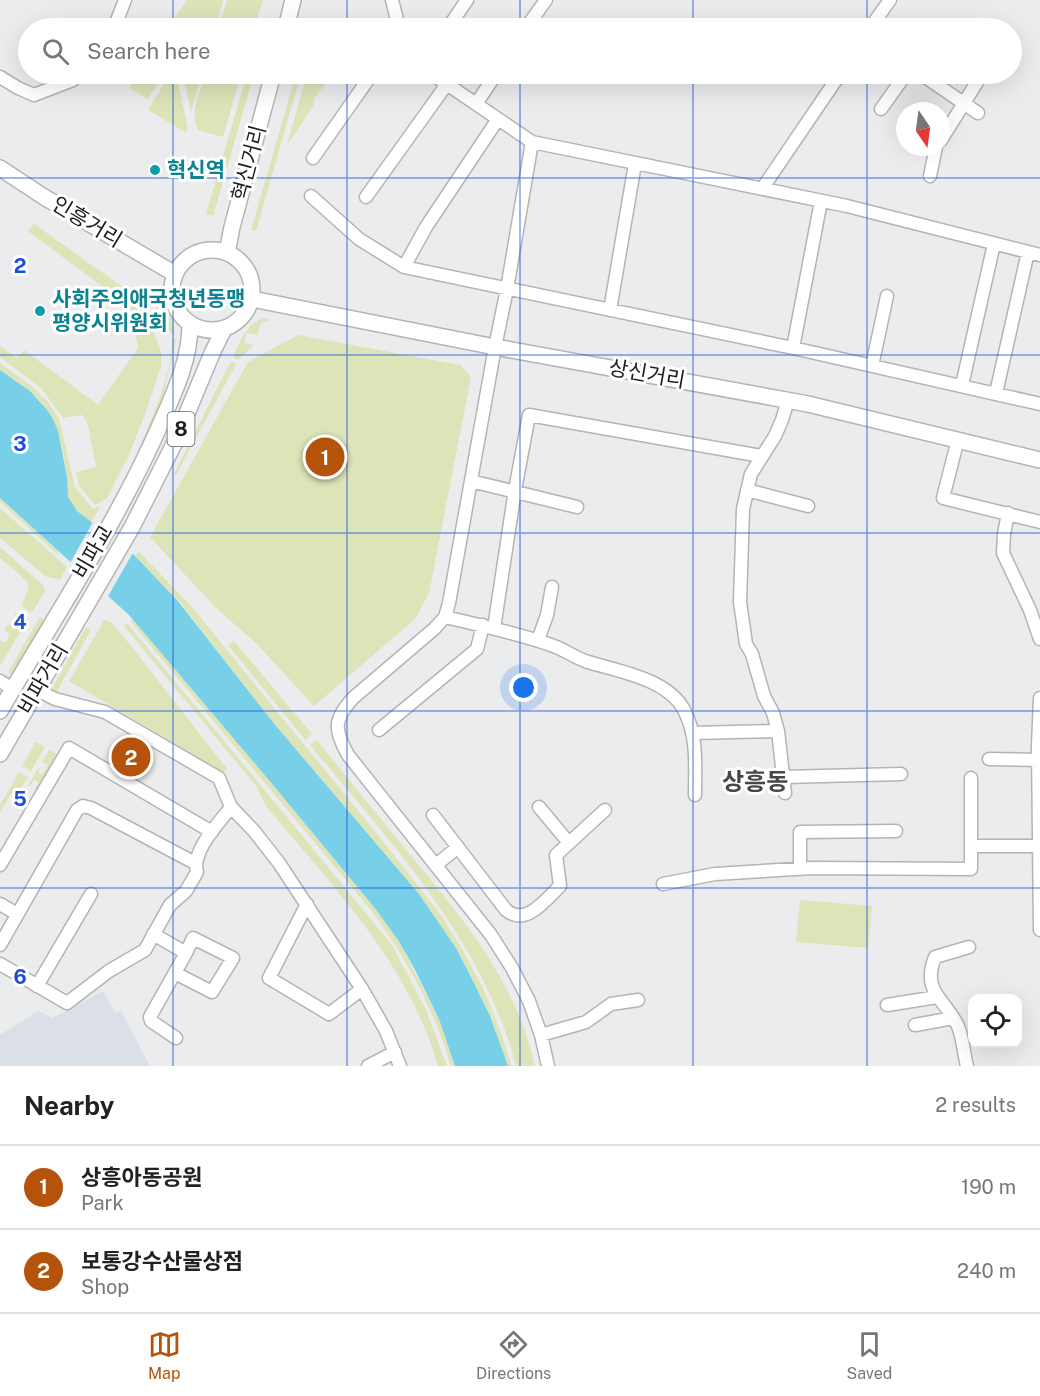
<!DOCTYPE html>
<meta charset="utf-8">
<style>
:root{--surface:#fff;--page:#f2f2f2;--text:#222;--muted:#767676;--line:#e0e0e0;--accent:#b45309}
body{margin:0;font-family:"Public Sans","Noto Sans KR",sans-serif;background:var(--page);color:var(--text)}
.controls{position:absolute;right:18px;bottom:18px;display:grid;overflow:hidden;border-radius:12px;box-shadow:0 6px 24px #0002}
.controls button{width:54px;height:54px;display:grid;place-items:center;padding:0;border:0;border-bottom:2px solid var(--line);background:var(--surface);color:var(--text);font:30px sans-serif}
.compass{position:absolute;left:896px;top:102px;width:54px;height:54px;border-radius:50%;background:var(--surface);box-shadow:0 6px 24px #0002;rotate:167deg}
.you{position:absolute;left:524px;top:688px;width:21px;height:21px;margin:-15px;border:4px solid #fff;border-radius:50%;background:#1a73e8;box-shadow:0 0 0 9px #1a73e833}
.badge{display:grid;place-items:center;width:39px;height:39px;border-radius:50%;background:var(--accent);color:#fff;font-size:20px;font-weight:700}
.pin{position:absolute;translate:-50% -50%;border:3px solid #fff;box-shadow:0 2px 6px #0006}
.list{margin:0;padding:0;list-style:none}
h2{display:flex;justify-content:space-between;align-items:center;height:78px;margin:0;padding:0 24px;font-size:26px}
h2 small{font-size:20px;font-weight:400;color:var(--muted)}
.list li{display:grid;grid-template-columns:39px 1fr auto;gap:18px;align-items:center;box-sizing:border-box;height:84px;padding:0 24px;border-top:2px solid var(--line)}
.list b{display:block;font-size:22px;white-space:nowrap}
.list p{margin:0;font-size:20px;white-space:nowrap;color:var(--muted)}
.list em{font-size:20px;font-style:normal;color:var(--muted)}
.icon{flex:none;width:33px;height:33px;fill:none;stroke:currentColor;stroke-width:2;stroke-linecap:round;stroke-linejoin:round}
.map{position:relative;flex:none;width:1040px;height:1066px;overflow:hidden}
.search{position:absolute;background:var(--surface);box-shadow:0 6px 24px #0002;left:18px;right:18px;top:18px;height:66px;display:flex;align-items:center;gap:15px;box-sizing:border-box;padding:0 21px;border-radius:33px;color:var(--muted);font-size:22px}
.sheet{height:246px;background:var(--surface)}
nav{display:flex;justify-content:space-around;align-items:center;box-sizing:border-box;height:84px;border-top:2px solid var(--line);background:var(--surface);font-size:16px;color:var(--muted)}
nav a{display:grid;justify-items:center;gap:3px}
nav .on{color:var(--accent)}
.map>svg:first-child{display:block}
</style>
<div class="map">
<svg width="1040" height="1066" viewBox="0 0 1040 1066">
<rect width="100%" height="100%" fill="#ebeced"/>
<path fill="#dbe0e8" d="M103,991L115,1013L121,1011L150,1066H0V1035L38,1011L53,1018Z"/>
<path fill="#dde4b8" d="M187,0H223L218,20L207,22L200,28L173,20Z
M227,0H263L254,28H230L221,21Z
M139,74H164L148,99L129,88Z
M170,74H176L188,129L185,132L148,110Z
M183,74H202L191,112Z
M206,74H241L223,137L198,130C189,113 200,91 206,74Z
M247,74H254L213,216L206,214Z
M296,74H301L256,231L251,230Z
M307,74H332L314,99V105L287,145Z
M34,224L141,300L161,352V366L145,414L129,455L107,498L95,505L79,486L76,472L96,467L88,425L83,415L63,418L41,388L0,357V346L17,358L24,350L98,405L138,348L131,308L28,231Z
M157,297L171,311L175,334L171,333L157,318L167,320L170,312L159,309L153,303Z
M269,318L268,321L261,323L257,335L247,333L244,343L254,345L238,360L233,357C241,341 247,319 269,318Z
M298,335L460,365L471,377L429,593L415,619L314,706L256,643L216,608L150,537L248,362Z
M173,338H176L175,345L164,391L139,458L136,456C151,419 171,378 173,338Z
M231,361L236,364L176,475L174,474Z
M0,363L33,387L48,402L59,419L75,487L93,509L101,506L91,522C82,515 73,509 69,498C66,491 68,482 67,475C64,457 61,437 53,421C42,398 20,383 0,370Z
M0,498L59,552L57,554L0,502Z
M0,508L67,567L60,580L45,576L0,538Z
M0,547L44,586L45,591L33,611L30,612L22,606L28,589V582L0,558Z
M138,551L191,606L378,835L440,914L462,949L484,990L501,1033L512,1066H508L490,1016L474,983L456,948L419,894L276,726L178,600L135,557Z
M18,613L28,619L0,666V640L5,643L10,634L4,630L8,624L14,627L18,621L14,618L15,614Z
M40,617L45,620L13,676L8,672Z
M105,619L112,623L132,647L227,769L223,772L69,681Z
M133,619L268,779L374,907L398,940L439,1019L455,1066H451C434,1009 406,957 370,909L131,622Z
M127,623L392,945L426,1010L447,1066H438C409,963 332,886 266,806L256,786L124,626Z
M86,627L91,630L56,693L51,690Z
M234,641L312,734L305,740L228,645Z
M317,740C347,778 378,815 409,853C463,919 516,981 535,1066H516C483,940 391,843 310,745Z
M36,742L45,747L31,771L22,766Z
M49,750L57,754L36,790L35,789L38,782L34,780L30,786H28L38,768L40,769L38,773L42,775L48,765L42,762Z
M19,772L28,777L18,793L15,792L13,795L11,794L0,812V805Z
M800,900L872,906L868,948L796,942Z"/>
<path fill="#77d0e8" d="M0,370L30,391L47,410L53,419L58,431L67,477L68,497L77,511L132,553L177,600L276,726L419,894L456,948L474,983L490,1016L508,1066H455L439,1019L414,968L398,940L374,907L268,779L129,615L0,498Z"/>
<path fill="#ebeced" d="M94,520L134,551L107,598L69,565Z"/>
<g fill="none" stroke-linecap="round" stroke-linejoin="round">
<g stroke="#b3b4b5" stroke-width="15">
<path id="minor" d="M392,0L399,28
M114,28L125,0
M448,28L467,0
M526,28L546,0
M870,28L890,0
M432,74L532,142L847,206L1040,255
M921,74L978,113
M0,77L18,88L34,95L73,80L78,74
M476,104L496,74
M881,109L906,74
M941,140L982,74
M532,142L507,289L495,347L449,603L445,617L434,629L353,698C333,720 334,730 348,755L491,935L512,968L529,1001L541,1035L548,1066
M313,158L372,74
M930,176L936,147
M762,189L840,74
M311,196L359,239L404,267L793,348L1040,404
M366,197L447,84
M404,267L426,227L498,119
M610,310L635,164
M793,348L821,201
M872,366L887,296
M962,385L994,244
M996,393L1028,252
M958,439L943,498L1040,522
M471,481L577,507
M747,490L808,506
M1008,513L1004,534L1003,553L1030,610L1040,639
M445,617C480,625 516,633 551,645C564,649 575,658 588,662C618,671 668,679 684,710C698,736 695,766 695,795
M494,628L515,490L529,415L761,456
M538,640L547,615L552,587
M0,681L13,689
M37,690L55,699L105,712L219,778L231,807L254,831L279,863L362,989L386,1031L400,1066
M379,730L477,649L483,625
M693,733L778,731
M989,759L1040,760
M783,777L901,774
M785,793L778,731L773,713L764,696L752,654L746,644L740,602L743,509L751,474L775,436L782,420L788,400
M539,807L569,843
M433,815L506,910C526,927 545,900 560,886L556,855L605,810
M971,846H1039
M0,865L69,748L212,832
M436,865L458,847
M800,868V832L896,831
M663,884L715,874L812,868L971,869V778
M0,904L17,914
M307,904L269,978L329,1014L362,989
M1040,930L1038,745L1040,698
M153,934L186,953L150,1017L151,1021L176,1038
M0,945L77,810L83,806L91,808L195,863
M0,964L67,1003L109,971L145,950L170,905L186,891L197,872C191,851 219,823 231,807
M175,973L212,992L233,958L193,938L186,953
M37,986L91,894
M887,1005L937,997
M915,1025L953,1018
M541,1035L586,1022L611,1004L638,1000
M368,1066L395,1052
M967,1066C964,1054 963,1041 959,1029C949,1001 920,994 935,957L969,947"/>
</g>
<g stroke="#b3b4b5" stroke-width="18">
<path id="major" d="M286,28L293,0
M0,168L44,197L175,274
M172 290a40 40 0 1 1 80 0a40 40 0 1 1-80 0Z
M227,253L232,227L273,74
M252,299L495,347L808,404L1040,460
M0,711C56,614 120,519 164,416C177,386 190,357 190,325
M0,754L132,527L175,442L213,351L224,329"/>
</g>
<use href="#minor" stroke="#fff" stroke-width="12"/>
<use href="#major" stroke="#fff" stroke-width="15"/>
</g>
<path fill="none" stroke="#1d4ed8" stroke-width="1.5" stroke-opacity="0.55" d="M173,0V28M347,0V28M520,0V28M693,0V28M867,0V28M173,74V1066M347,74V1066M520,74V1066M693,74V1066M867,74V1066M0,178H1040M0,355H1040M0,533H1040M0,711H1040M0,888H1040"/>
<g fill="#0f9aa8" stroke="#fff" stroke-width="2">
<circle cx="155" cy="170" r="6"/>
<circle cx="40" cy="311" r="6"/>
</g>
<g text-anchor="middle" stroke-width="6" stroke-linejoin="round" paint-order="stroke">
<rect fill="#fff" stroke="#616161" stroke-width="1.5" x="167.5" y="412" width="27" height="34" rx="4.5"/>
<g font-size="20" font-weight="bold" fill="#1d1d1d">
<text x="181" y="436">8</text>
</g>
<g font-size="21" fill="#1d1d1d" stroke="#fff">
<text transform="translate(249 163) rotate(-75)" y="7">혁신거리</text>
<text transform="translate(87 222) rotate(31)" y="7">인흥거리</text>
<text transform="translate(647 374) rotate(10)" y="7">상신거리</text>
<text transform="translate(93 552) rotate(-60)" y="7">비파교</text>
<text transform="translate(43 679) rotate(-60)" y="7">비파거리</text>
</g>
<g font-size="21" font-weight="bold" fill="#0d838f" stroke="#fff" text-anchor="start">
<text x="167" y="177">혁신역</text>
<text x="52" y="306">사회주의애국청년동맹<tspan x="52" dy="24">평양시위원회</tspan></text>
</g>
<g font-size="24" font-weight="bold" fill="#464748" stroke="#fff">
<text x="755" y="790">상흥동</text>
</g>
</g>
<g font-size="20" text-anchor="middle" font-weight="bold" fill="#1d4ed8" stroke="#fff" stroke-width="6" stroke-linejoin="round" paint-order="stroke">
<text x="20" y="273">2</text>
<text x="20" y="451">3</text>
<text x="20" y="629">4</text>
<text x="20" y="806">5</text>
<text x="20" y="984">6</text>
</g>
</svg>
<div class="controls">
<button><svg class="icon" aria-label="locate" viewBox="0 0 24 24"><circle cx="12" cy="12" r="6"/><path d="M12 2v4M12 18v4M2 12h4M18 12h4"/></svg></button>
</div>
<svg class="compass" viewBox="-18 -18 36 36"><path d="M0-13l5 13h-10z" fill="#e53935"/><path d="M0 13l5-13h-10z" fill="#767676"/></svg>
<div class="you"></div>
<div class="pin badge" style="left:325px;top:457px">1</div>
<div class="pin badge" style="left:131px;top:757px">2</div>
<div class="search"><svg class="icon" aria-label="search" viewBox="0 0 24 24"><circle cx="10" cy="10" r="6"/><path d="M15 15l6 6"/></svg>Search here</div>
</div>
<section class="sheet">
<h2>Nearby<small>2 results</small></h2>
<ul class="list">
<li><span class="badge">1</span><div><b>상흥아동공원</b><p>Park</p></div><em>190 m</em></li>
<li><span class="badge">2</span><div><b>보통강수산물상점</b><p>Shop</p></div><em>240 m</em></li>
</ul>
</section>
<nav>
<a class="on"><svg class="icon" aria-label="map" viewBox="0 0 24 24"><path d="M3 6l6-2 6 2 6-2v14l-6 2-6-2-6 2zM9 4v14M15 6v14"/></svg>Map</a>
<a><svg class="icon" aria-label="directions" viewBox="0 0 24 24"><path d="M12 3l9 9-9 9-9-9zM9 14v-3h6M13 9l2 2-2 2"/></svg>Directions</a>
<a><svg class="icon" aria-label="saved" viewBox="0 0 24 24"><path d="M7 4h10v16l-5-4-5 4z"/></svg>Saved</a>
</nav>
